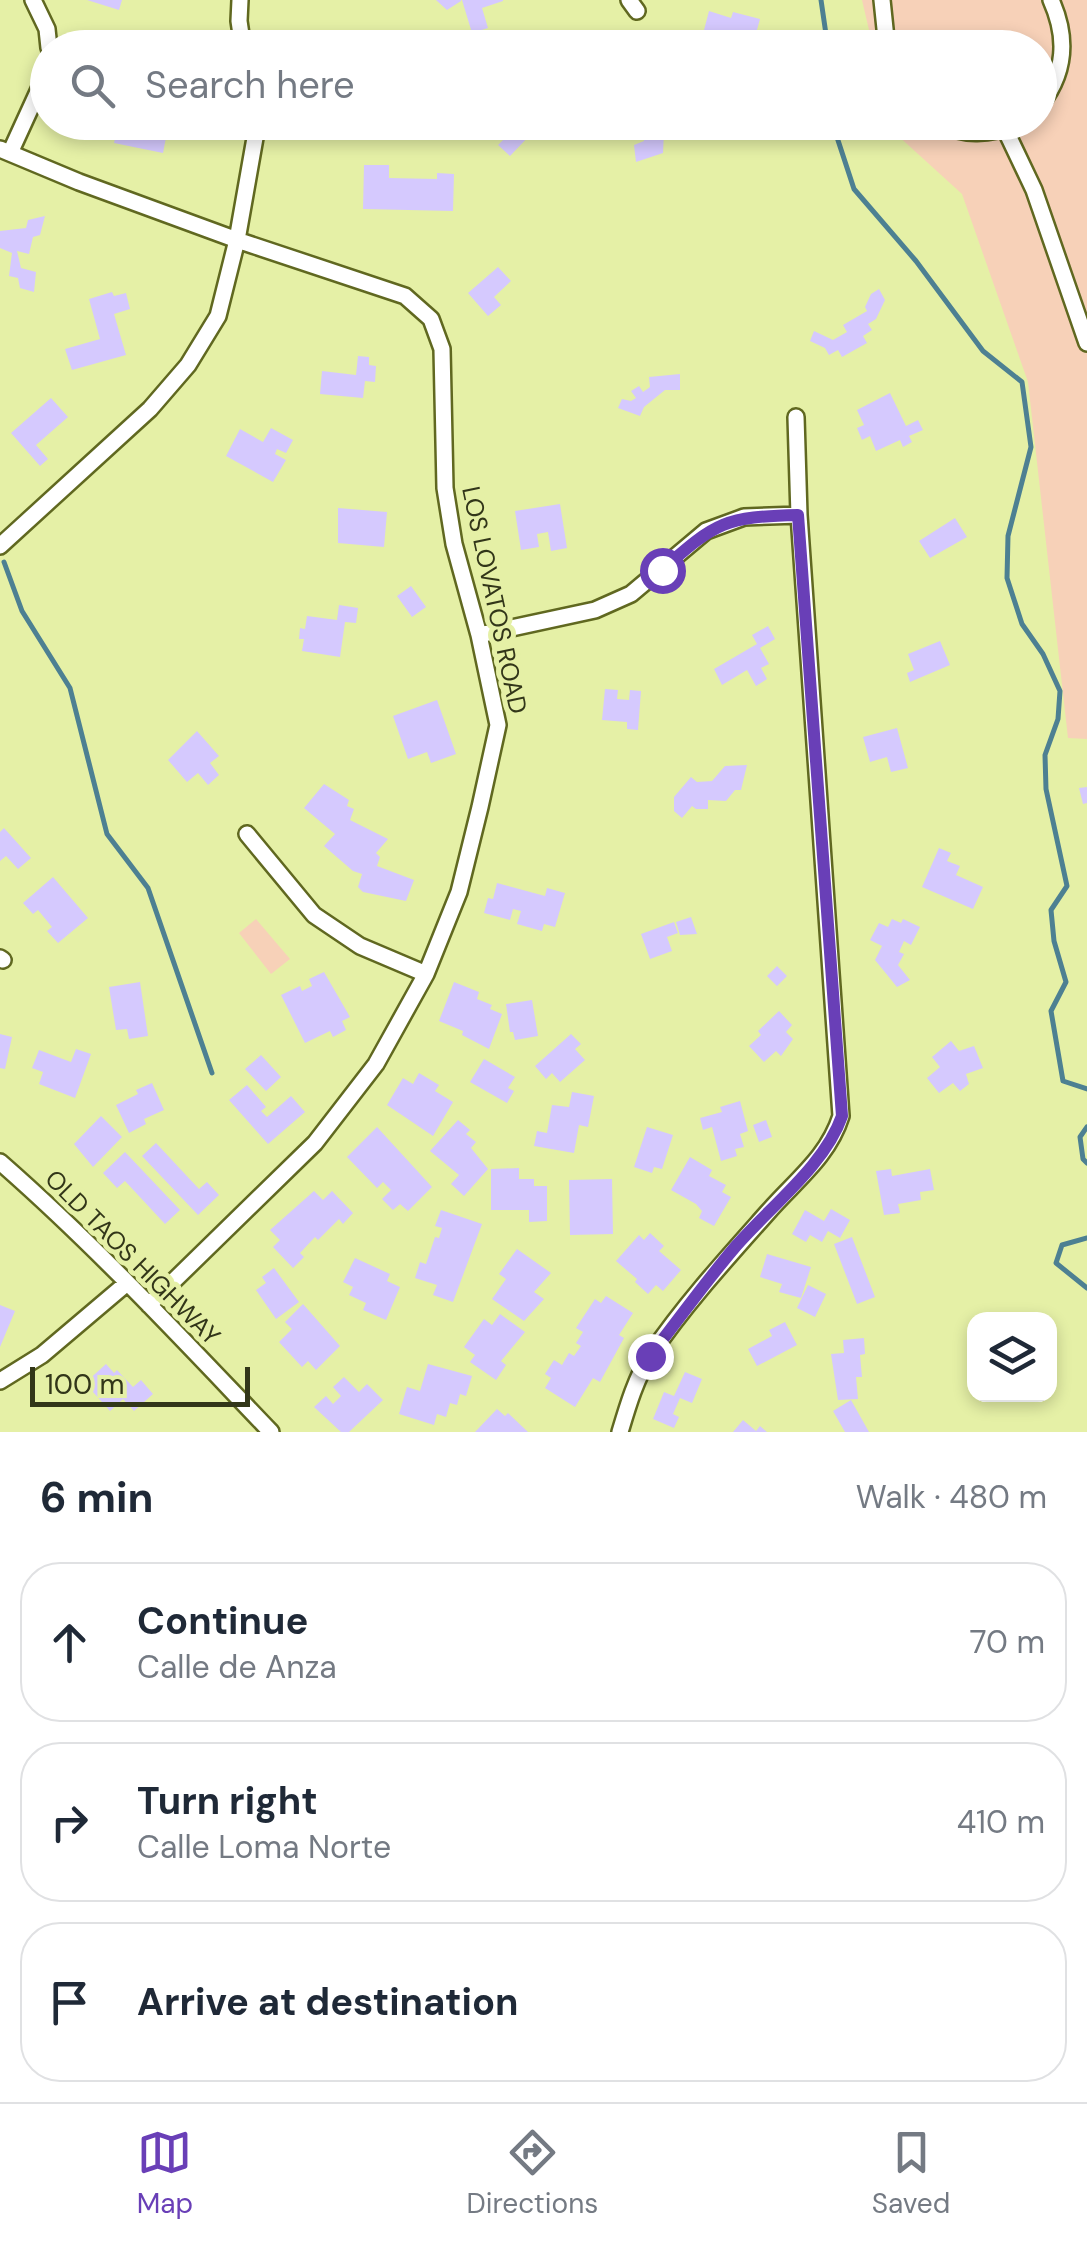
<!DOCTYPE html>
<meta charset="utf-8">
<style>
:root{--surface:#fff;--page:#f6f6f7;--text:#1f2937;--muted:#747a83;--line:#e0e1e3;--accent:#693fb7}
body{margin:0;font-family:"DM Sans",sans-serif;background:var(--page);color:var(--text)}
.controls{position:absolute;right:30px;bottom:30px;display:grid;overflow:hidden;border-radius:20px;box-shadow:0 5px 15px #0003}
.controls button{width:90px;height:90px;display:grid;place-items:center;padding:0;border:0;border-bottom:2px solid var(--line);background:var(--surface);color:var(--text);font:50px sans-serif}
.scale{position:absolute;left:30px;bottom:25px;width:220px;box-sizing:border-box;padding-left:10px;border:5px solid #323619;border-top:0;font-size:28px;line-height:35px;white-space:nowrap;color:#323619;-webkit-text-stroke:8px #e5f0a6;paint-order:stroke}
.stop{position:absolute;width:30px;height:30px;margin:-22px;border:8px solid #693fb7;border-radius:50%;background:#fff}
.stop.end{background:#693fb7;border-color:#fff;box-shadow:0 2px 10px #0008}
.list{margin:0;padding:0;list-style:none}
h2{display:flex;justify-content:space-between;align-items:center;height:130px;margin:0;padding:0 40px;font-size:42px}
h2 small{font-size:32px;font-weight:400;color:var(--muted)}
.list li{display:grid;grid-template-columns:65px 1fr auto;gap:30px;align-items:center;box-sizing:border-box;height:160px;margin:0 20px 20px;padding:0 20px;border:2px solid var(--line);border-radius:40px}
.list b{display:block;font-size:38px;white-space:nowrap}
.list p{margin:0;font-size:32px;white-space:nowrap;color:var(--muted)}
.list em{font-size:32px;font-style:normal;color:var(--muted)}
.icon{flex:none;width:55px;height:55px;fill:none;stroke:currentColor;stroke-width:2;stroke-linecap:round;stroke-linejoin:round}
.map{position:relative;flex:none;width:1087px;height:1432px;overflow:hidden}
.search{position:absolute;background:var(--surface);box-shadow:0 5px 15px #0003;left:30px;right:30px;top:30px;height:110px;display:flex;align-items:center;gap:25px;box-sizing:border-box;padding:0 35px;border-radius:55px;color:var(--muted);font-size:38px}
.sheet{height:670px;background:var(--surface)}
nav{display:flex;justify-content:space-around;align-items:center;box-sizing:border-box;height:140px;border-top:2px solid var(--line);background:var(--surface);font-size:28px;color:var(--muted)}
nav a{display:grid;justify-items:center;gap:5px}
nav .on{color:var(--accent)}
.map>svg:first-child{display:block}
</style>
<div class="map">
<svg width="1087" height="1432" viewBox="0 0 1087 1432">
<rect width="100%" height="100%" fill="#e5f0a6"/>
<path fill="#f7d1b8" d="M862,0H1087V739L1068,738L1028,382L962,194L884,123L1040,122V48L873,47Z
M256,919L290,959L271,974L239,933Z"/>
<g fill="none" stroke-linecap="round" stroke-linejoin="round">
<path stroke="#4d8092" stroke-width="5" d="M821,0L828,48
M832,122L854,189L916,261L983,351L1022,382L1031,447L1008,536L1007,578L1022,624L1043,654L1060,691L1058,719L1045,755L1046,789L1067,886L1051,910L1054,941L1066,982L1051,1011L1063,1081L1087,1089
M4,562L22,611L70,688L107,834L148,888L212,1073
M1087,1127L1080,1137L1083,1159L1087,1163
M1087,1238L1062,1245L1056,1263L1087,1288"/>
</g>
<path fill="#d5c9fe" d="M87,0H122L119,10Z
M436,0H461V1L447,10Z
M462,0H503V1L482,8L488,28L472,33Z
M709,11L731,18L733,12L760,19L752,48L734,44L735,39L704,30Z
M90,122H169L163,153L114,143L116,134L89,129Z
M488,122H528L525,125L533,132L510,156L498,145L505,138Z
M606,122H690L689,127L673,133L664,132L663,153L636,162L634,145L644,141L642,131Z
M364,165H389V178L437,179V173L454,174L453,211L363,209Z
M45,216L40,235L33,237L29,254L17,251L21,268L36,272L34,292L20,288L18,278L9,276L12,253L0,248V231L26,228L28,220Z
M498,267L511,281L494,297L501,305L488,316L468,293Z
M879,289L885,300L876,319L868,324L872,330L863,336L867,343L842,357L838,350L829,355L825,348L810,341L814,331L833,340L847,332L843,325L867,311L865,307L871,294Z
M112,292L114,296L126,293L130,309L114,314L126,355L72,370L65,349L100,339L89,299Z
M358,356L369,357V365L376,366L375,382L365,381L363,398L320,394L322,371L356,375Z
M680,374V390H665L644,407L640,416L618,408L622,399L631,401L636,398L631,391L639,386L643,392L650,387L649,377Z
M890,393L906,426L918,420L923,430L909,436L912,442L903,447L900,440L876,451L870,436L862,440L857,428L864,425L857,410Z
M51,398L68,417L36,445L48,459L40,466L11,433Z
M271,428L293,440L286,453L277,449L275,454L286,460L273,482L226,456L240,429L263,442Z
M560,504L567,548L551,551L548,532L537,534L539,547L521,550L515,511Z
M338,508L387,512L384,547L338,543Z
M955,518L967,537L930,558L919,541Z
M411,586L426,607L412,617L397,596Z
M339,605L358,608L356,623L345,622L340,657L302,651L304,639H299L300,628L305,629L307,616L337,620Z
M768,626L775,639L760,648L769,664L761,668L767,679L756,686L747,670L722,685L714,669L757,644L752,635Z
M940,641L950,665L910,682L907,673L914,670L908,654Z
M605,689L618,690L617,699L629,700L630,690L641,691L638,730L627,729V722L602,720Z
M437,700L456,754L431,763L427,752L408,759L393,716Z
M897,728L908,768L891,772L887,757L870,762L863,737Z
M197,731L219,756L210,763L219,775L208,785L198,773L187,782L168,760Z
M747,765L741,790H735L726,801L708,800V809H696L692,806L682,818L674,811V797L691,777L697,782L712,781L725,766Z
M324,784L349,800L347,806L354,809L350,820L388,839L376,853L380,857L377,866L414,880L406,901L363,892L358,887L362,874L353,871L324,846L335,834L304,808Z
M1087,787V803L1083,804L1079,788Z
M4,828L31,858L18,869L6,856L0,861V832Z
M939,848L951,853L947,861L960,866L956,875L983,887L973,909L922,887Z
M53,877L88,918L58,943L47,931L52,927L38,910L33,914L23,903Z
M497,883L545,896L547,888L565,893L555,927L544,924L542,931L517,924L521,911L513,909L510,920L484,913L488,898L493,899Z
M691,917L697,934L680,935L676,922Z
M892,919L901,923L903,919L920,927L911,945L904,941L899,952L904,954L898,965L910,980L897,987L875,960L882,946L870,940L879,923L888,927Z
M674,922L678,933L667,937L672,951L650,959L641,934Z
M777,966L787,976L777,986L767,976Z
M324,972L350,1017L342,1021L346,1030L333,1037L330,1031L305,1043L281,995L300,986L302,991L312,986L309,979Z
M140,982L148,1036L129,1039L127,1029L116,1030L109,987Z
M454,982L479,992L477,999L492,1005L490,1009L502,1014L489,1049L462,1035L463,1031L439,1021Z
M532,1000L538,1036L515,1040L513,1032H510L506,1004Z
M779,1011L792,1025L786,1032L793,1039L781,1056L776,1051L764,1062L749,1046L761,1035L758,1031Z
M0,1034L12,1037L5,1069L0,1068Z
M571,1034L581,1044L575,1049L585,1060L560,1082L552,1073L546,1079L535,1066Z
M951,1041L959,1051L974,1046L983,1068L966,1074L969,1084L960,1091L953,1083L939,1093L927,1078L940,1067L932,1057Z
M76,1049L91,1054L75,1098L39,1084L43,1072L32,1068L39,1050L71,1062Z
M261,1055L281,1077L266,1091L245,1069Z
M484,1059L515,1077L508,1088L514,1091L507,1103L470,1082Z
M419,1073L439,1085L435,1091L453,1102L433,1136L387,1105L403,1078L413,1084Z
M152,1083L164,1110L144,1119L146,1124L129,1133L116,1105L138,1094L136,1090Z
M247,1085L266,1107L261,1111L267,1117L291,1096L305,1112L268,1144L229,1100Z
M572,1092L594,1096L588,1127L579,1125L574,1153L534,1146L537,1131L547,1133L552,1105L569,1107Z
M740,1101L748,1131L740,1134L744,1147L735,1149L737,1156L721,1161L712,1127L703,1130L700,1118L722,1112L720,1107Z
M101,1116L122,1137L93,1167L74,1144Z
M458,1120L470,1130L466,1134L476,1142L471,1148L488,1169L464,1196L451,1184L459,1175L430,1151Z
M766,1120L772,1137L759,1142L753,1125Z
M377,1127L432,1187L408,1211L400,1204L393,1210L382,1199L391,1190L383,1182L377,1188L347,1157Z
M647,1127L673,1135L662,1169L654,1167L652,1173L634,1167Z
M156,1143L199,1189L207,1182L219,1195L198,1215L142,1156Z
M125,1152L180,1210L165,1224L125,1181L117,1188L103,1173Z
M690,1157L712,1170L709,1176L726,1185L722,1192L731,1197L714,1226L699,1218L702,1211L696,1204L671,1190Z
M519,1168V1179H534V1186H547V1221L529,1222V1210H491V1169Z
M891,1169L892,1176L930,1169L934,1190L920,1192L921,1200L898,1204L900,1213L884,1215L876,1171Z
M612,1179L613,1234L570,1235L569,1180Z
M314,1191L323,1200L332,1191L353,1213L343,1224L339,1219L318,1240L315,1237L300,1253L304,1257L293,1268L273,1247L280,1240L270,1230Z
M831,1209L850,1220L840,1238L828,1231L822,1242L810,1235L806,1242L792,1234L805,1210L824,1221Z
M441,1210L482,1224L453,1302L433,1295L437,1285L415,1278L420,1262L426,1264L435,1237L439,1238L442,1228L435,1226Z
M650,1233L664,1246L659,1251L681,1270L663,1291L656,1285L648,1294L635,1282L637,1279L616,1261L639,1235L644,1240Z
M852,1237L875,1297L857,1304L834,1244Z
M517,1249L551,1273L534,1292L544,1299L524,1321L492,1299L506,1279L499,1274Z
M767,1254L811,1267L801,1298L779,1292L782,1284L760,1277Z
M355,1258L390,1274L387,1281L400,1287L386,1320L363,1310L366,1303L349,1295L353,1287L343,1282Z
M274,1268L299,1302L276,1319L256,1290L266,1283L262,1277Z
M808,1285L826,1294L815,1317L797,1308Z
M606,1296L633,1313L619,1335L624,1338L600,1382L593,1378L575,1407L545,1388L551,1378L545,1374L554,1360L562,1365L569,1353L574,1356L581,1346L576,1343L583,1332L576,1328L595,1299L601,1303Z
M303,1304L340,1346L316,1370L308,1361L302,1367L279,1342L292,1329L285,1322Z
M0,1305L15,1311L0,1347Z
M500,1314L525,1332L501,1361L506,1365L496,1380L470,1362L475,1355L464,1347L484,1319L492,1325Z
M785,1322L797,1345L757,1366L748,1349L772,1336L769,1330Z
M864,1338L865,1354L860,1355L862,1377H856L858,1399L838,1400L831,1354L844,1353L843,1340Z
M106,1364L114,1373L117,1370L133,1387L141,1380L153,1394L134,1411L123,1399L110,1411L85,1383Z
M428,1364L472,1376L466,1396L460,1394L457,1405L450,1403L446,1417L437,1414L434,1425L399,1414L407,1387L420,1391Z
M685,1372L702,1379L692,1403L680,1398L673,1414L679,1417L674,1428L653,1419L664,1392L674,1396Z
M344,1377L359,1392L367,1384L383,1400L349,1432H341L314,1407L326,1396L333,1404L341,1396L333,1387Z
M851,1400L869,1432H845L833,1411Z
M497,1409L505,1416L508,1413L528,1432H475Z
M743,1420L756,1431L760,1426L767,1432H733Z"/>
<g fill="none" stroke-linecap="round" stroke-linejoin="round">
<g stroke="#606820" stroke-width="20">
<path id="minor" d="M33,0L47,29L49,48
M240,0L239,21L243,48
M629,0L637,11
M882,0L887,48
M1040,105C1066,72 1068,38 1051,0
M934,122C961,135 991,137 1017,122
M1005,129L1034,190L1087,343
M0,149L79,182L237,240L405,296L431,319L442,349L445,488L454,544L479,635L498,725L480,807L459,892L426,974L376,1064L315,1143L149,1305
M10,153L42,83L48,62
M0,546L150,409L188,365L218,316L237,240L255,138V122
M479,635L595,610L631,594L706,531L744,517L799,515
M247,834L314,915L360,946L426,974
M0,958L3,960
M0,1162C96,1246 183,1340 271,1432
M0,1381L42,1355L127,1283
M620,1432C628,1405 636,1378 651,1354C685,1304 728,1257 768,1212C796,1180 828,1157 841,1116L799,515L796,417"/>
</g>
<use href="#minor" stroke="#fff" stroke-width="15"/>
</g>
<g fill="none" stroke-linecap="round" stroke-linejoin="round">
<path stroke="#693fb7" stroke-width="12" d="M650,1356C679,1319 706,1281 736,1246C771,1206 825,1165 842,1116L798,515C725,517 717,521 662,570"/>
</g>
<g text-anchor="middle" stroke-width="10" stroke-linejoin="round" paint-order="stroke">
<g font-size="25" fill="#323619" stroke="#e5f0a6">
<text transform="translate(495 600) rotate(78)" y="9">LOS LOVATOS ROAD</text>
<text transform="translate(133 1257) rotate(45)" y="9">OLD TAOS HIGHWAY</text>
</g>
</g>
</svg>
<div class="controls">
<button><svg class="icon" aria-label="layers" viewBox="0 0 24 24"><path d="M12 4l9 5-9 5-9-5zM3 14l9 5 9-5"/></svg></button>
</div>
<div class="scale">100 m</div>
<div class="stop" style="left:662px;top:570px"></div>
<div class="stop end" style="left:650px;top:1356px"></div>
<div class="search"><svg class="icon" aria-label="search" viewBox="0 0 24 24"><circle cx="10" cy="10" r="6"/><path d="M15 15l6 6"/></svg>Search here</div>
</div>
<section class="sheet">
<h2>6 min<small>Walk · 480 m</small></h2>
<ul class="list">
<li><svg class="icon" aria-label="ahead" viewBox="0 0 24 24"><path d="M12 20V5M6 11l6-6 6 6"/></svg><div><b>Continue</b><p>Calle de Anza</p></div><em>70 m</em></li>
<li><svg class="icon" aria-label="right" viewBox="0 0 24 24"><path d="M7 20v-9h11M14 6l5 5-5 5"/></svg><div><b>Turn right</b><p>Calle Loma Norte</p></div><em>410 m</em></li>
<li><svg class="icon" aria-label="arrive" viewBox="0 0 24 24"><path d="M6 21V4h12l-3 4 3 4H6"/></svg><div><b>Arrive at destination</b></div></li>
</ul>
</section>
<nav>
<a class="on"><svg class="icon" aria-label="map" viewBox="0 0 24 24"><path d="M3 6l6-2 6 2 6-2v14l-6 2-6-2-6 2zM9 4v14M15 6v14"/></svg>Map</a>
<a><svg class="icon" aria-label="directions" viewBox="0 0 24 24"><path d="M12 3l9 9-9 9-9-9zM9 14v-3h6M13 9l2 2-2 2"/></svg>Directions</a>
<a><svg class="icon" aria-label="saved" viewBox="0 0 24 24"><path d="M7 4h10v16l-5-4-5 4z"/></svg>Saved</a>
</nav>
